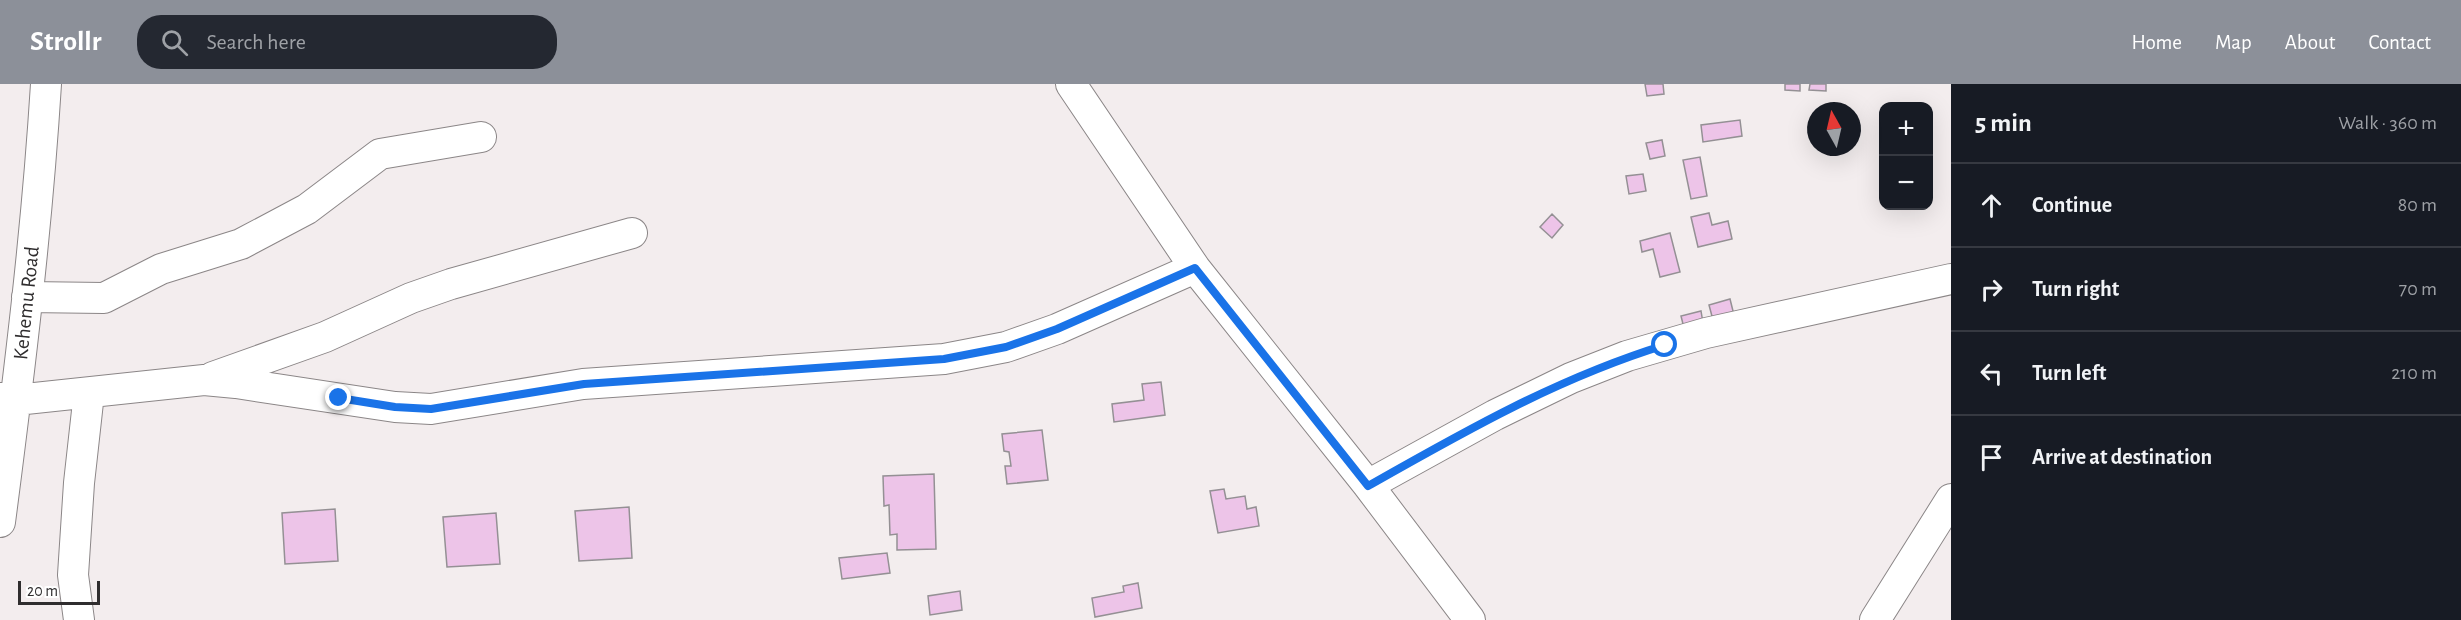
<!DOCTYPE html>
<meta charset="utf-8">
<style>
:root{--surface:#171b24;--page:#242831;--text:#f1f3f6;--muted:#9ea1a6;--line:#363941;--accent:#8c9099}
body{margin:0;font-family:"Alegreya Sans",sans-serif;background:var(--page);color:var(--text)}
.controls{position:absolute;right:18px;top:18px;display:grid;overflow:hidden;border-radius:12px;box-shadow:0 6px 24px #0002}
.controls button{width:54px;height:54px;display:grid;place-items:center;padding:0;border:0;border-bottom:2px solid var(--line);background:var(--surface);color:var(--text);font:30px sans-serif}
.compass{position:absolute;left:1807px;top:18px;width:54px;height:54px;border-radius:50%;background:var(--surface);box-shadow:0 6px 24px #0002;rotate:352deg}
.scale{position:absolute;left:18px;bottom:15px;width:82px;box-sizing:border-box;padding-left:6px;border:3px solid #2f2d2e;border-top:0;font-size:16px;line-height:21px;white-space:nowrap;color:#2f2d2e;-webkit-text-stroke:4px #fff;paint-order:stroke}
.stop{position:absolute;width:18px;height:18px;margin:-14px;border:4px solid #1a73e8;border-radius:50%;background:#fff}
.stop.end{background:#1a73e8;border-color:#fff;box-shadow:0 2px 6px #0008}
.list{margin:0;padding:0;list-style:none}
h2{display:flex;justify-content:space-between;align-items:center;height:78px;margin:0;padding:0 24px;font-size:26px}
h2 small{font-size:20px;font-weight:400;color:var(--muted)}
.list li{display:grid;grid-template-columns:39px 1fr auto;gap:18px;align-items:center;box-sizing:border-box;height:84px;padding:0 24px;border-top:2px solid var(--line)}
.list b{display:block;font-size:22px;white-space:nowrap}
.list em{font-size:20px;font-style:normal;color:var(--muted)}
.icon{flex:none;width:33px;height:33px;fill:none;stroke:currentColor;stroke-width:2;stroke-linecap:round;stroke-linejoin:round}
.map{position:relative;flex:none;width:1951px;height:536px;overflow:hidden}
header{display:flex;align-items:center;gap:36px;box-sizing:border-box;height:84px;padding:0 30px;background:var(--accent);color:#fff}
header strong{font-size:28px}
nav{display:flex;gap:33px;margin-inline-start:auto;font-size:21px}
.search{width:420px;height:54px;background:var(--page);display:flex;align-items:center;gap:15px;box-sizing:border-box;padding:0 21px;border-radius:24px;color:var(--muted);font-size:22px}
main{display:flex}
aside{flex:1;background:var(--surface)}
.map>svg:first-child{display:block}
</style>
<header>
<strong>Strollr</strong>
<div class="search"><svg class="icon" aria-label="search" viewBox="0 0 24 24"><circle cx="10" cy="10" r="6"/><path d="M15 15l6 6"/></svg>Search here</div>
<nav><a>Home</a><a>Map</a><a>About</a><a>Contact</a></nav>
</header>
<main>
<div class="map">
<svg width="1951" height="536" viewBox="0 0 1951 536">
<rect width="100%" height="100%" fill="#f3edee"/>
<path fill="#edc4e8" stroke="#949094" stroke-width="1.5" d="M1645,0H1663L1664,10L1647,12Z
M1785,0H1800V7L1785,6Z
M1810,0H1826V7L1809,6Z
M1740,36L1742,52L1703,58L1701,41Z
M1662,56L1665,72L1650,75L1646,59Z
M1700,73L1707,112L1691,115L1683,76Z
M1643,90L1646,107L1629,110L1626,92Z
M1709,129L1712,141L1728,137L1732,155L1698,163L1691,133Z
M1552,130L1563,141L1552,154L1540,143Z
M1670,149L1680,188L1660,193L1653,165L1642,168L1640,157Z
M1730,215L1734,231L1713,236L1709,221Z
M1701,227L1703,239L1684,244L1681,232Z
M1161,298L1165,331L1114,338L1112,320L1144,316L1142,300Z
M1042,346L1048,396L1007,400L1005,382H1011L1009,368L1004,367L1002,350Z
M934,390L936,465L897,466V450L890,451L889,421L884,422L883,392Z
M1224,405L1226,415L1245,412L1247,425L1256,423L1259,442L1218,449L1210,407Z
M629,423L632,474L579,477L575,427Z
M335,425L338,477L285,480L282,429Z
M496,429L500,480L447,483L443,433Z
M887,469L890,489L842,495L839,474Z
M1138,499L1142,524L1095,533L1092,514L1124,508L1123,502Z
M960,507L962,526L930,531L928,512Z"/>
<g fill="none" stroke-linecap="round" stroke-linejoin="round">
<g stroke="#8b8687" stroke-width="32">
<path id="minor" d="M1071,0L1195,184L1368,401L1470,536
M27,213L104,214L161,185L241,160L307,125L380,70L481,53
M213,293L325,253L411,214L451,200L632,149
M0,314L16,316L204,296L236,299L395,323L431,325L583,300L944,275L1006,263L1057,245L1195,184
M1368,401L1495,331L1571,294L1627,272L1706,249L1951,195
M0,438C19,292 37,146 46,0
M79,536L73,491L79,399L89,309
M1875,536L1951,415"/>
</g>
<use href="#minor" stroke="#fff" stroke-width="30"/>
</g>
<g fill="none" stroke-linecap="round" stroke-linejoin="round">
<path stroke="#1a73e8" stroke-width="8" d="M339,314L395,323L431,325L584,300L944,275L1006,263L1057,245L1195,184L1368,402C1465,347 1558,294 1665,261"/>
</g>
<g text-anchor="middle" stroke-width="5" stroke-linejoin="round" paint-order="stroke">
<g font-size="21" fill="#2f2d2e" stroke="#fff">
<text transform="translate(26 219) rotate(-84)" y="7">Kehemu Road</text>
</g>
</g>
</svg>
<div class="controls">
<button>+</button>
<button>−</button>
</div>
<svg class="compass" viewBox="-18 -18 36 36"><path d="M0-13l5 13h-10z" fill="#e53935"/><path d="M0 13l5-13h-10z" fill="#9ea1a6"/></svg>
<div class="scale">20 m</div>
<div class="stop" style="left:1665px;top:261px"></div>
<div class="stop end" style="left:339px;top:314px"></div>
</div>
<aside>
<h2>5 min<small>Walk · 360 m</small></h2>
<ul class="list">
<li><svg class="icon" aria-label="ahead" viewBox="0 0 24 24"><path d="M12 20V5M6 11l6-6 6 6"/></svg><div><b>Continue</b></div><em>80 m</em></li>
<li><svg class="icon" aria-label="right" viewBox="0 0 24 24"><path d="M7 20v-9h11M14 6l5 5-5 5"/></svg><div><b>Turn right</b></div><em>70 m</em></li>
<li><svg class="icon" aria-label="left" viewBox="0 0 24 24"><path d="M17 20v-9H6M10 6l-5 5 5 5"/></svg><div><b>Turn left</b></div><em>210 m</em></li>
<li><svg class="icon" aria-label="arrive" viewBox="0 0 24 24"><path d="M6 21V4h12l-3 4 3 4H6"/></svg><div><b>Arrive at destination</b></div></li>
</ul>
</aside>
</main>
